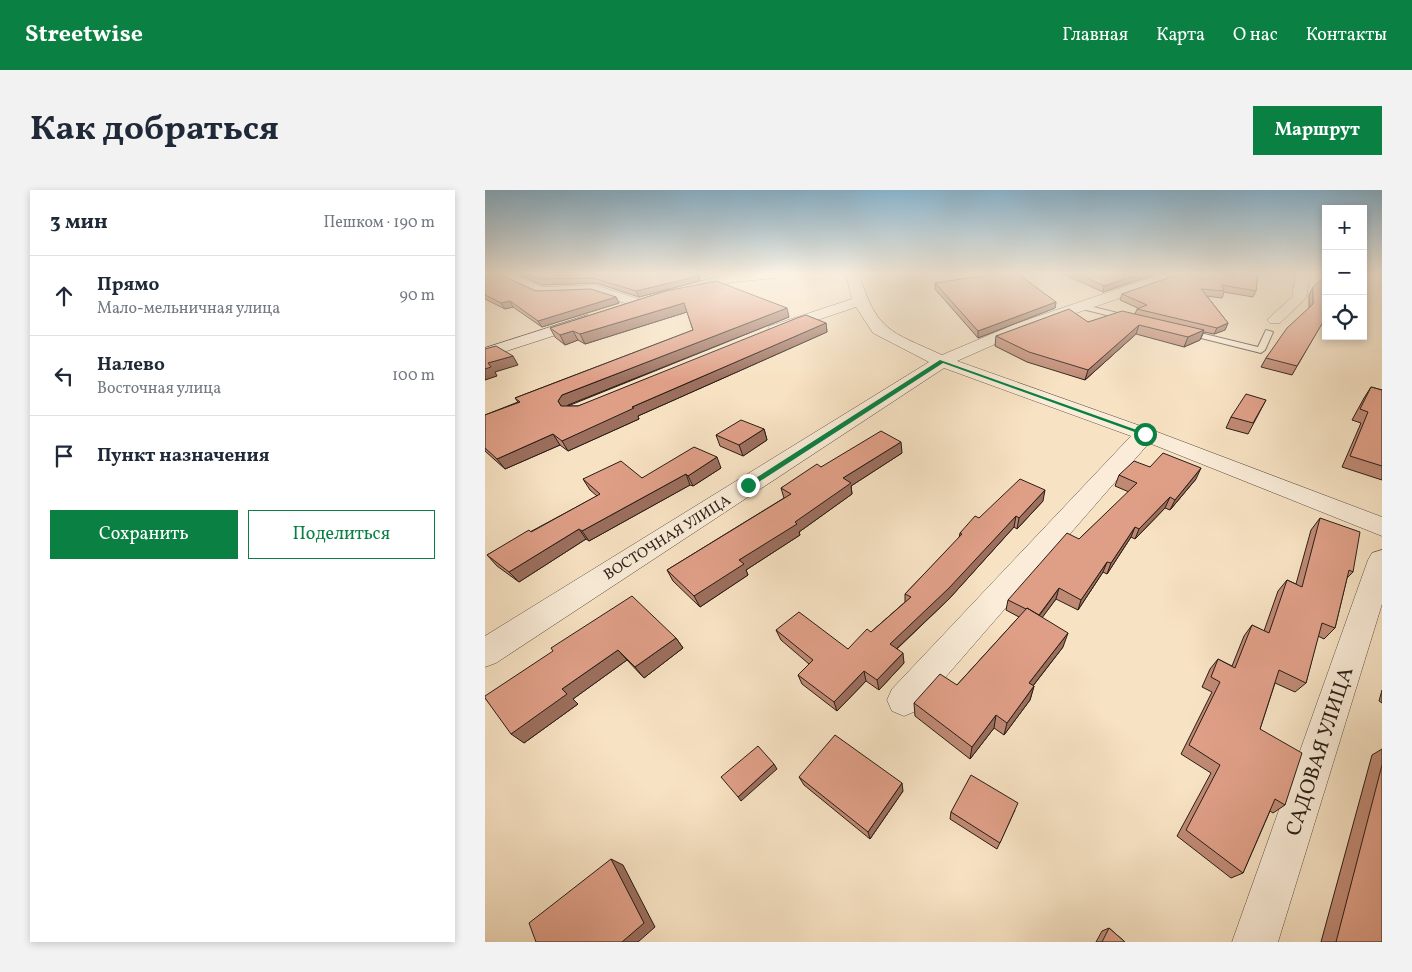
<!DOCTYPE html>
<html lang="ru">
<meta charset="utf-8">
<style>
:root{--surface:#fff;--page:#f2f2f3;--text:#1f2937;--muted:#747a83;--line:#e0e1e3;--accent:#0b8043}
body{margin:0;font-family:Vollkorn,serif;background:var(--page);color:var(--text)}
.controls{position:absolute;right:15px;top:15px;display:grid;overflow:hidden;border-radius:0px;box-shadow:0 2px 8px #0003}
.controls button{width:45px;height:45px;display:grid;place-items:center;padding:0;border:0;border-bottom:1px solid var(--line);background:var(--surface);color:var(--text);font:25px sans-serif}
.stop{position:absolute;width:15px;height:15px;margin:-11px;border:4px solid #0b8043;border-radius:50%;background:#fff}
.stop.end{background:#0b8043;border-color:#fff;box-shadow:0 1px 5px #0008}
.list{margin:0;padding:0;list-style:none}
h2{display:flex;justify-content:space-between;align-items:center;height:65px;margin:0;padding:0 20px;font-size:21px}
h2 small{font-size:16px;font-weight:400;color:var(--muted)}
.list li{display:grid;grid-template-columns:32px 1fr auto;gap:15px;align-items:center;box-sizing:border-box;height:80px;padding:0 20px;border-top:1px solid var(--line)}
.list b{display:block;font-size:19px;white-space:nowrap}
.list p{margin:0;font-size:16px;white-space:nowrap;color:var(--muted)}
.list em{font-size:16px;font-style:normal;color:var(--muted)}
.actions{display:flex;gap:10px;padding:15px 20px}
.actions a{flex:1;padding:11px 0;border:1px solid var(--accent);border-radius:0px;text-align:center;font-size:18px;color:var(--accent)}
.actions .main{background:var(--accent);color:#fff}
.icon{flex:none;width:28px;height:28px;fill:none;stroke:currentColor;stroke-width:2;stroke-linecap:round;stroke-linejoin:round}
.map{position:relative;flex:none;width:897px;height:752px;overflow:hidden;border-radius:0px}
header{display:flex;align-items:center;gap:30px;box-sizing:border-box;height:70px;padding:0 25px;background:var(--accent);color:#fff}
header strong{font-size:24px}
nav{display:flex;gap:28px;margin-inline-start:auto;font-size:18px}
.intro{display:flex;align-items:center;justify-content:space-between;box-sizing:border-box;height:120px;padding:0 30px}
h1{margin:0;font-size:35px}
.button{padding:12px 22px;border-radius:0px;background:var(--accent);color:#fff;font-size:18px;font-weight:700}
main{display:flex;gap:30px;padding:0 30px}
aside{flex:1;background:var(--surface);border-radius:0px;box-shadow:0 2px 8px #0003}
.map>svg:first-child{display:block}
</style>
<header>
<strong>Streetwise</strong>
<nav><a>Главная</a><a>Карта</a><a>О нас</a><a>Контакты</a></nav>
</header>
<div class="intro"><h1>Как добраться</h1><a class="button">Маршрут</a></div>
<main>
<aside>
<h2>3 мин<small>Пешком · 190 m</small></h2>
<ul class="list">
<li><svg class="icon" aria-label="ahead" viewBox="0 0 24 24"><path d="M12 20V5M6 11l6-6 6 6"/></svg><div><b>Прямо</b><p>Мало-мельничная улица</p></div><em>90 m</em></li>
<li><svg class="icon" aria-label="left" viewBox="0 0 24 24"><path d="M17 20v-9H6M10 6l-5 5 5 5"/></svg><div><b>Налево</b><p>Восточная улица</p></div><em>100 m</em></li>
<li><svg class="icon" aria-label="arrive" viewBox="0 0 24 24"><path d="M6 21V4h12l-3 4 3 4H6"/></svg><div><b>Пункт назначения</b></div></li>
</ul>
<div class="actions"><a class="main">Сохранить</a><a>Поделиться</a></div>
</aside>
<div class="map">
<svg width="897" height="752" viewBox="0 0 897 752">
<rect width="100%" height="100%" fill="#f7e2c3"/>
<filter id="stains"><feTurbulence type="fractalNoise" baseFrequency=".004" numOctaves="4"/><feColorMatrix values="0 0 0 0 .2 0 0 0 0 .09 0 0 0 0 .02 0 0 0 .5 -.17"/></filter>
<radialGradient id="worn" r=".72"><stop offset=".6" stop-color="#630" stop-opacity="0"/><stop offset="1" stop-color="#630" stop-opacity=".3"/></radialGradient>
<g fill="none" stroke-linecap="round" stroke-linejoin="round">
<g stroke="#5c4e41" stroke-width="2">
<path id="lane" d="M596,114L649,127L650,129L646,131L593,118V114Z
M699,139L773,157L781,140L788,142L780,160L776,163L696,143L695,141Z"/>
</g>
<g stroke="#5c4e41" stroke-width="1">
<path id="street" d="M9,84H27L57,97L110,95L160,111L162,114L155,118L109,103L55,105Z
M361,84H374C392,142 405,141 457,165L530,134L677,84H697L696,87L542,140L472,171L667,240L897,327V346L664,253L431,521L419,526L407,521L402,510L407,499L646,246L459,178L11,473L0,477V446L444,172L388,143L371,117L297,142H285L283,139L285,136L367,109Z
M811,84H825L821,108L795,133H785L782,130L785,127L807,107Z
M897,360V414L793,752H747L883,370L887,363Z"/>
</g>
<g stroke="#281d16" stroke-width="1">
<path id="secondary" d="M247,84H296L290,88L248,92L197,104L190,100L192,97Z
M103,125L111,130L108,133L0,168V158Z"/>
</g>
<use href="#lane" fill="#faecd8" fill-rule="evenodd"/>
<use href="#street" fill="#faecd8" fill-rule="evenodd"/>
<use href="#secondary" fill="#faecd8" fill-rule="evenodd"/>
</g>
<path fill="#c08974" stroke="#281d16" d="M0,84L51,101L131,107L134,113L57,137L28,117L20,119L0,109Z
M32,84H213L212,85L215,91L154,107L111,93L57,95Z
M578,84H671L618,102Z
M772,90L771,101L768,107L739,102L737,108L722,106L743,133L740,140L729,144L719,142L715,150L699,157L651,144L600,190L542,172L510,156L511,146L603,132L650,124L652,119L653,118L635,110L637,104Z
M841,90V129L840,128L807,185L776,177L781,168L824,118V105L828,97Z
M450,93L571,112L570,118L493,148L450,99Z
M181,101L304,127L83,216H93L341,133L342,142L153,226L154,229L83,261L75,255L20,279L0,261V225L33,212L30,208L208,140L202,122L100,154L93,150L80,155L70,147L65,138Z
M886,197L897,200V290L857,277L876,233L867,230L879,208Z
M781,210L763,244L741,238L746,227Z
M279,239L282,250L258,266L235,256L231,245Z
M417,263L366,296L367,304L314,342L315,345L261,380L263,385L215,417L188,391L182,380L299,308L296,298L336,277Z
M665,277L711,289L685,320L680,318L650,349L646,347L622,384L618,382L593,420L571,409L557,427L578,457L548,496H549L545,510L519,545L509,538L485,569L430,526L429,513L472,495L534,427L521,420L523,410L594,349L644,302L630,296L634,285Z
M236,278L208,296L205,295L104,351L101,349L34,392L12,376L2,365L112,306L105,300L98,289L157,288Z
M558,311L532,339L529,337L464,409L412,459L419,473L394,500L381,491L352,521L317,494L313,485L324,474L296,450L291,440L363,459L386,442L420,412V404L474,348L475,343L494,328Z
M835,328L868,382L862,388L850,438L839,449L833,446L821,493L810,502L790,493L775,539L800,615L788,623L785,621L758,683L746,688L692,646L726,583L696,564L727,502L717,497L725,479L733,469L747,476L759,446L767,435L779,441L793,401L802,390L811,394L826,340Z
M191,448L198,458L159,488L142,470L88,509L93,514L39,553L0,508Z
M897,500V513L894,511Z
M897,559V752H836L887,565Z
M314,587L418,601L385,649L319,595Z
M530,620L512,659L465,629L466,622Z
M624,738L640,752H611L617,741Z"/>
<path fill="#9c6f5e" stroke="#281d16" d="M654,84H671L618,102L619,96Z
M214,86L215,91L154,107L151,101Z
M131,107L134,113L57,137L53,131Z
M25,111L28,117L20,119L16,113Z
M571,112L570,118L493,148V141Z
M199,113L202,122L100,154L95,144Z
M302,118L304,127L83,215L79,221L73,211L77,205Z
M341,133L342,142L153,226L154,229L83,261L77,251L147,217Z
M743,133L740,140L729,144L732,138Z
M654,135L651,144L600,190L603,180Z
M719,140L715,150L699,157L703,147Z
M88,141L93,150L80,155L75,145Z
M28,166L33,175L10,182L12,186L0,190V179L3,173Z
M279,239L282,250L258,266L254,255Z
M68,244L75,255L20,279L12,269Z
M416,252L417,263L366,296L367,304L314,342L315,345L261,380L263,385L215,417L209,406L254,370L310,332L358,288Z
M232,267L236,278L208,296L203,286Z
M716,278L711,289L685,320L690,310Z
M201,284L205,295L104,351L97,341Z
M560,300L558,311L532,339L534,328Z
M685,307L680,318L650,349L654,339Z
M531,326L529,337L464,409L406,464L405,454Z
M650,337L646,347L622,384L626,373Z
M94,339L101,349L34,392L24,382Z
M622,372L618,382L593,420L596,410Z
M574,398L571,409L551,436L554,426Z
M583,443L578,457L540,506L544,493Z
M191,448L198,458L159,488L150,477Z
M133,460L142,470L88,509L93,514L39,553L26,544L77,499Z
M418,463L419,473L394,500L392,490Z
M379,481L381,491L352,521L349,512Z
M549,496L545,510L519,545L522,533Z
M511,525L509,538L485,569L487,557Z
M289,574L292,579L256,611L253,607Z
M417,593L418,601L385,649L383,642Z
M126,669L138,675L170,737L153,752H137Z"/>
<path fill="#df9f87" stroke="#281d16" d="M0,84H14L51,101L106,99L131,107L53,131L25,111L16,113L0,105Z
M42,84H210L214,86L151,101L108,88L54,89Z
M509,84H533L571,112L493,141L450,93Z
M593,84H654L619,96Z
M694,84H775L772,89L771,101L737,95L739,101L716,99L743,133L732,138L652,119L662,115L637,104Z
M837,89L841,90V127L812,176L781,168L802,138L828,114V97Z
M231,91L302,118L77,205L73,211L76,216H93L312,128L321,125L341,133L147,217L149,218L77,251L68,244L12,269L0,258V225L35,212L30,208L208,140L199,113L95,144L88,141L75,145L65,138L181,101Z
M584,119L603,132L637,121L719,140L703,147L654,135L603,180L544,162L511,146Z
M11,156L28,166L3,173L6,177L0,179V159Z
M886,197L897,200V276L865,266L883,222L875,219Z
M761,204L781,210L768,233L746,227Z
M256,230L279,239L254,255L231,245Z
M396,241L416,252L358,288L366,293L310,332L312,334L254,370L259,374L209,406L182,380L306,304L296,298L332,274L336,277Z
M209,257L232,267L203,286L201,284L97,341L94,339L24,382L2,365L44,340L46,342L115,304L98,289L136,271L157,288Z
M678,263L716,278L690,310L685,307L654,339L650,337L626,373L622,372L596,410L574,398L554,425L542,418L541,419L523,410L582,343L594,349L652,293L634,285L649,271L665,277Z
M535,289L560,300L534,328L531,326L464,398L405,454L418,463L392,490L379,481L349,512L313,485L328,470L291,440L314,422L363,459L382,439L386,442L426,407L420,404L477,344L475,343L490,326L494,328Z
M835,328L875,342L868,382L864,380L850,438L837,433L821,493L794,480L775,539L817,563L800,615L790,609L758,683L701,640L735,575L704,555L735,492L726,487L733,469L750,478L767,435L784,443L802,390L817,397Z
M147,406L191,448L150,477L133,460L77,499L82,504L26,544L0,508V506L68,461L66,458Z
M542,418L583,443L544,493L549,496L522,533L511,525L487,557L429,513L455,484L472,495Z
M350,545L417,593L383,642L314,587Z
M273,556L289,574L253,607L236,587Z
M897,575V752H851Z
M486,585L533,613L515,653L466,622Z
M126,669L159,733L137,752H51L44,733Z
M624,738L640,752H617Z"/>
<linearGradient id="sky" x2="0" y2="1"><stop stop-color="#8ab8d4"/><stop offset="0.44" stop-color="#fbf2e4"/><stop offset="1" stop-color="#fbf2e4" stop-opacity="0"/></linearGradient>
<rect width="897" height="190" fill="url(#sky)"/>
<path fill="#0b8043" d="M455,170L663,244L658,245L458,173L266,297L260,295Z"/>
<g text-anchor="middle" stroke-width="4" stroke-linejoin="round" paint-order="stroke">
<g font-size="15" fill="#281d16" stroke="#faecd8">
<text transform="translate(182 347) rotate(-32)" y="5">ВОСТОЧНАЯ УЛИЦА</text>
</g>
<g font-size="21" fill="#281d16" stroke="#faecd8">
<text transform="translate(834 561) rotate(-72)" y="7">САДОВАЯ УЛИЦА</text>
</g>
</g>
<rect width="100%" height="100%" filter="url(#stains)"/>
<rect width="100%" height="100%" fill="url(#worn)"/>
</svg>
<div class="controls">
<button>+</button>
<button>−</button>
<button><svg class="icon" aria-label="locate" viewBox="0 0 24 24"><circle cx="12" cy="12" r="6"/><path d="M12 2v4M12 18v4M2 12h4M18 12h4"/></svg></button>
</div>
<div class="stop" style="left:660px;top:244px"></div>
<div class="stop end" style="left:263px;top:295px"></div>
</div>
</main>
